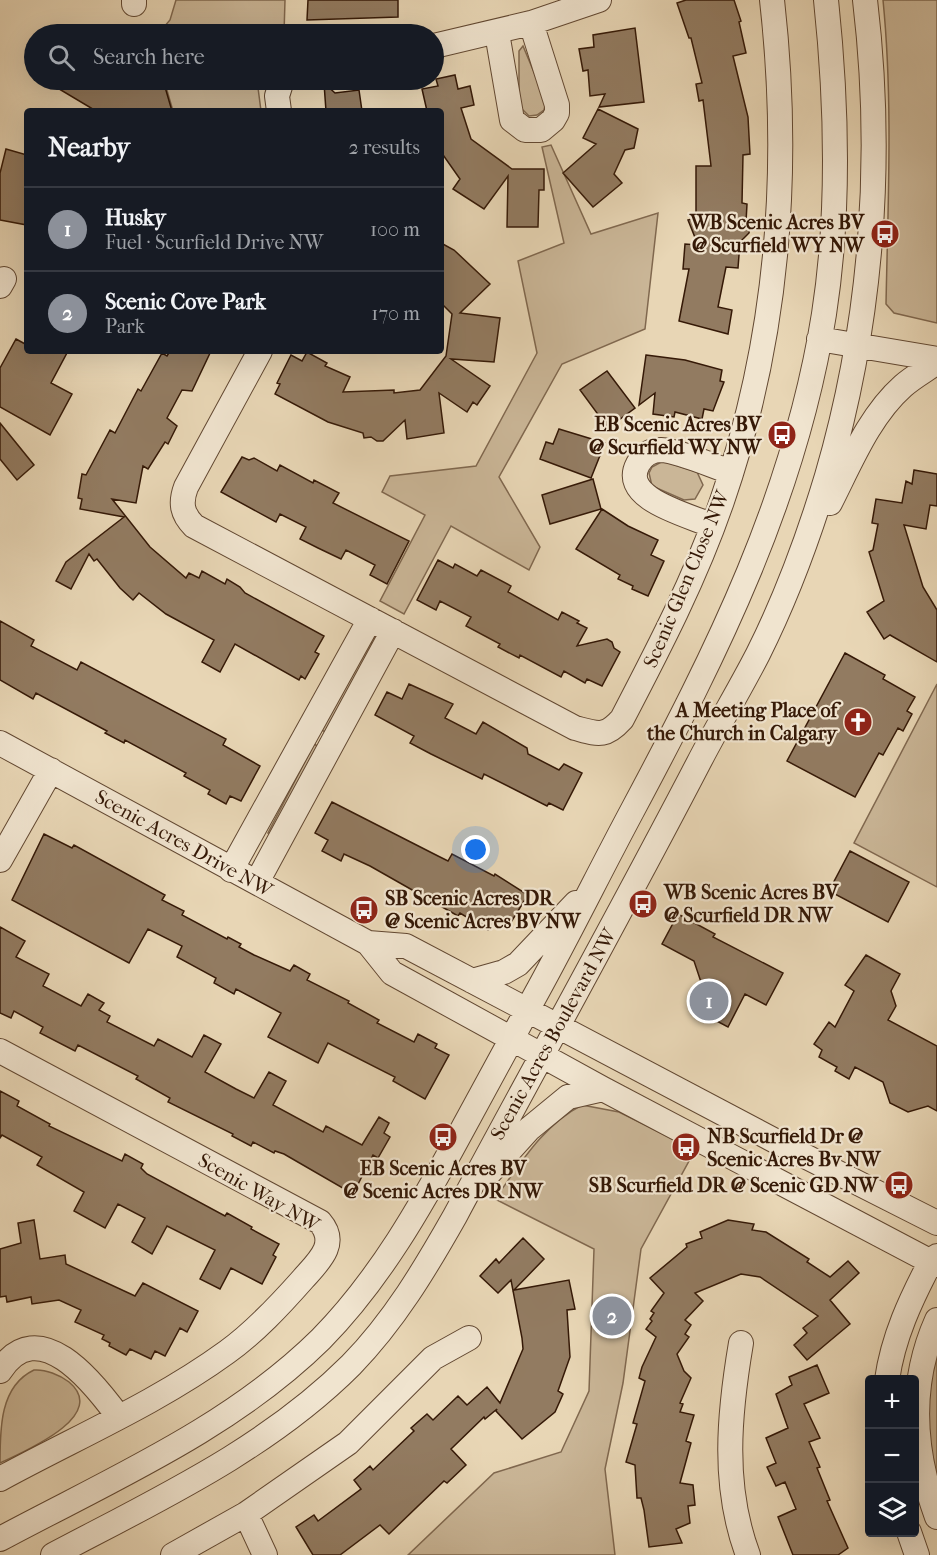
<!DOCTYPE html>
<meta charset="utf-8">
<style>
:root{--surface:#171b24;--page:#242831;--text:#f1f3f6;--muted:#9ea1a6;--line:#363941;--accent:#8c9099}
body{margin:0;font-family:"IM FELL French Canon",serif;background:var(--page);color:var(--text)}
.controls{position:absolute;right:18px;bottom:18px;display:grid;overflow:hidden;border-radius:6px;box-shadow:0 6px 24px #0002}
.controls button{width:54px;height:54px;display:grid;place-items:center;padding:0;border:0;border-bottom:2px solid var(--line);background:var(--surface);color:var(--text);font:30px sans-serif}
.you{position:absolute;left:476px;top:850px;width:21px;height:21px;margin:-15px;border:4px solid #fff;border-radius:50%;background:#1a73e8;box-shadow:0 0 0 9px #1a73e833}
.badge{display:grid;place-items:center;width:39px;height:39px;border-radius:50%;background:var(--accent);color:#fff;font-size:20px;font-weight:700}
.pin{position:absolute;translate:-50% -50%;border:3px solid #fff;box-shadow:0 2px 6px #0006}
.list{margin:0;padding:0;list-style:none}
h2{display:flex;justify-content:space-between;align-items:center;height:78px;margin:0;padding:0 24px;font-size:26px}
h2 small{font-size:20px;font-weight:400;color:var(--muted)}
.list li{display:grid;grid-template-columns:39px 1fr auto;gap:18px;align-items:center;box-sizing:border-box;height:84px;padding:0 24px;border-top:2px solid var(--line)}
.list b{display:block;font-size:22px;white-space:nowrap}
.list p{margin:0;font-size:20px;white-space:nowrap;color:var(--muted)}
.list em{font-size:20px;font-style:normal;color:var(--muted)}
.icon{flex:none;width:33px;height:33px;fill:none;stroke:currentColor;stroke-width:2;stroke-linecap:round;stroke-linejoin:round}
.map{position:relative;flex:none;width:937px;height:1555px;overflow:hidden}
.search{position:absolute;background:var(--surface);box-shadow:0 6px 24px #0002;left:24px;top:24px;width:420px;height:66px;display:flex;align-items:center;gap:15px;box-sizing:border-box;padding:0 21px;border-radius:33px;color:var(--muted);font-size:22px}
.panel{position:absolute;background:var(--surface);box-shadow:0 6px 24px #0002;left:24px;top:108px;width:420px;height:246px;border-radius:6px}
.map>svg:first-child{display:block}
</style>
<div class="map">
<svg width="937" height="1555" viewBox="0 0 937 1555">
<rect width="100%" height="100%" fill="#e8d6b5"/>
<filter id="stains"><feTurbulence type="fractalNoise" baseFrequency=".00333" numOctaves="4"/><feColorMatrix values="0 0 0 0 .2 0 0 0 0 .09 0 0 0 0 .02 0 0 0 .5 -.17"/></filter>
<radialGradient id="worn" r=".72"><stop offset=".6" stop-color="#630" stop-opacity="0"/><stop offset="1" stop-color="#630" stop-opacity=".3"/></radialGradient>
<path fill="#cab697" stroke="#80684f" stroke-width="1.5" d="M176,0H285L284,34H158L170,20Z
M883,0H937V323L894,313L886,304C888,202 893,101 883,0Z
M523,46L546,101L544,110L537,115L529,116L519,106V51Z
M164,80H257L261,111H173Z
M551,145L591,234L658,213L645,329L562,364L499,477L540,547L529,570L451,526L404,614L380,601L425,515L382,492L390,476L476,466L537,353L518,261L564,243L542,147Z
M663,461L697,472L703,485L695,499L684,500L652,486L649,473L652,467Z
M370,642L374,644L328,733L321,730Z
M937,684V887L854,843Z
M314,744L321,748L273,834L268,833Z
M582,1105L619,1112L695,1150L641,1249L623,1383L605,1469L615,1555H408L494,1473L561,1452L589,1391L594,1249L495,1199C520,1164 543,1125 582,1105Z
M937,1351V1491C925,1447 923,1396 937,1351Z
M34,1370C45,1369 60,1375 69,1382C110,1416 23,1452 0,1463C0,1428 0,1386 34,1370Z"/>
<path fill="#927b61" stroke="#351907" stroke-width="1.5" d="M308,0H398V17L307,20Z
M686,0H734L741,21L739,22L746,53L733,56L748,117L750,154L743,155L742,203L747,204L746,222L750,226L749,233L740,242L738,268L726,267L718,307L732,310L728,334L679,321L689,269H683L685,244L698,245L688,220L696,218V166H711L703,100L699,101L696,84L702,83L691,38H689L677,3Z
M635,28L644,102L599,107L605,94L590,96L588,70L583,71L579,49L594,47L593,35Z
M455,75L458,89L470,86L474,105L461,108L471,139L512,169H544V190H539L538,227H507L508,176L484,209L453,189L460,179L441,152V111H427L422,89L438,86L436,79Z
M44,80H163L172,111H96Z
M324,83L335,93L359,90L362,111H326Z
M598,109L638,129L634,148L625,150L614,174L622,183L593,207L563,173L596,144L583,138Z
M6,149L27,155V225L0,220V173Z
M441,243L454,250L490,284L460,313L500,318L494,362L451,359L490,386L477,405L473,402L467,412L439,393L444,433L407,439L405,420L383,441H377L371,437L364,438L363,433L328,422L275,394L280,384L277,383L291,355L302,361L307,352L327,363L325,366L350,377L343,392L394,390V393L420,390L446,356L452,314L441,303Z
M16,339L27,345V351H68L51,383L72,394L50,435L0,407V368Z
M170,351H211L192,391L182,390L167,418L177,426L168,444L165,442L148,469L143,466L136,503L112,499L150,547L186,578L189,573L199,578L202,571L225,584L227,579L240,587L245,593L324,636L315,652L319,654L305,679L301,676L299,680L235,644L220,672L202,662L214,640L166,614L139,593L133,600L120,588L97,559L94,561L89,554L71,589L56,581L66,562L124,517L80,509L82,499L78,498L82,474L86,475L110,430L115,433L138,389L141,391L162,353L167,356Z
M646,355L685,360L722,370L720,381L724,382L713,411L704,409L702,419L675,412L674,417L653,414L655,393L639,405Z
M607,371L635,408L608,428L580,390Z
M0,423L34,465L17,480L0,459Z
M559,429L605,443L591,478L540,459L546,442L553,444Z
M242,457L249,460L254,458L277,471L280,465L313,483L314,480L339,493L333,503L409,541L387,584L370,575L375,565L346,550L341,559L318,548L300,539L306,527L280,514L276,522L221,492Z
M914,470L937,474V506L930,505L926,529L904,525L923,587L937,610V662L890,635L884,639L867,612L884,601L869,552L873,550L878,524L872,523L876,499L902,503L906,481L912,484Z
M593,479L601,509L550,524L542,495Z
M602,509L628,526L658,540L651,555L664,561L648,596L632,589L633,586L618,579L620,575L576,549Z
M438,560L453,568L455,564L477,576L481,570L511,586L508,592L558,620L562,612L579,621L577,623L587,628L577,646L607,639L612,642L614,648L620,652L602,686L587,679L585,683L564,671L561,677L520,655L519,658L498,647L500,644L466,626L471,617L440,601L436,610L417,600Z
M0,621L34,640L31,646L77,670L81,662L226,739L223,745L260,766L241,801L230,796L226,804L208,794L210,790L184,776L186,773L125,740L124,743L105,733L107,731L36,693L33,699L0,680Z
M845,653L885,675L883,679L915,697L907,711L912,714L903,731L898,728L883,755L879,753L855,797L787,761Z
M409,684L453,704L445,718L476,734L483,722L527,748L528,754L559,770L564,764L582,773L563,810L549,803L547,806L484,774L482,779L431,754L410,743L414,736L375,715L387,692L402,699Z
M332,802L438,856L448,861L452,854L494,876L495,874L528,895L508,927L495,918L488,930L460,913L458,916L370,866L344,854L341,861L322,851L328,840L315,833Z
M44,834L72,848L74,845L165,895L162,900L184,911L182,915L227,939L228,937L241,944L239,947L254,955L290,971L294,965L310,974L307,980L349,1001L348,1003L379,1020L377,1023L414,1042L418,1034L437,1044L435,1048L449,1055L425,1099L393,1081L395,1077L328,1043L318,1063L268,1037L281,1013L236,989L234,994L214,983L216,978L177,957L182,946L148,929L129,963L12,900Z
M850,851L909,882L888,922L829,891Z
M678,914L715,934L713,937L783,973L766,1005L745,994L728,1027L694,1009L695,999L703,988L694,961L662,944Z
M0,927L25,941L16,957L49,974L43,986L81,1006L88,994L104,1003L99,1010L110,1016L107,1022L154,1046L158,1039L192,1057L204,1035L221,1044L205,1072L236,1089L254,1098L269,1072L286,1081L273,1105L323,1132L326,1126L362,1145L379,1117L389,1123L384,1133L390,1137L378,1158L373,1155L353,1194L284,1154L275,1151L274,1153L253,1142L251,1146L232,1136L233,1134L168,1102L170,1098L136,1079L138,1076L78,1045L75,1051L40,1033L43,1027L14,1011L11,1018L0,1013Z
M866,955L900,974L891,991L896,1006L888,1020L937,1046V1111L928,1106L908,1112L890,1103L883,1082L855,1067L849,1079L835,1071L837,1067L819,1057L822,1050L814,1044L829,1022L835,1027L854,991L845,985Z
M0,1091L19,1101L17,1106L50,1124L49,1126L122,1161L125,1154L143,1164L141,1168L147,1174L225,1216L227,1213L252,1227L251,1229L279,1244L273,1255L276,1257L262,1284L231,1268L220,1289L200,1279L215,1250L167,1226L152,1254L132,1242L145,1218L118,1204L105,1228L74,1211L84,1192L37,1165L42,1157L2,1135L0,1138Z
M34,1220L40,1259L65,1255L66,1264L135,1296L143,1283L198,1311L187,1332L180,1328L165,1356L155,1351L151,1359L130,1349L126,1355L109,1346L110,1343L102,1339L104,1335L75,1322L81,1310L59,1300L32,1304L31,1297L7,1302L6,1296L0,1297V1249L21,1243L18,1223Z
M728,1220L754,1224L752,1230L766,1232L809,1259L807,1262L830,1277L848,1261L859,1273L830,1300L850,1324L807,1360L794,1345L807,1333L803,1328L818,1316L760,1277L741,1274L695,1293L703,1301L685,1320L691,1325L685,1334L689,1337L677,1354L684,1371L691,1378L680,1403L683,1404L680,1412L694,1415L686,1441L691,1443L680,1483L693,1485L695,1505L688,1506L690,1523L676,1529L682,1543L649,1547L644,1510L641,1498H637L635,1465L626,1462L637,1424L633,1423L645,1381L639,1378L642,1367L656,1337L646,1329L652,1321L650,1319L654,1313L651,1311L664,1293L650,1278L687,1247L686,1244L702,1238L700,1232Z
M523,1238L544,1259L514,1290L569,1280L575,1309L567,1310L570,1357L558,1391L563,1394L555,1412L522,1439L496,1411L497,1409L485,1419L484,1417L451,1449L466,1465L447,1483L444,1481L389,1534L380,1525L340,1555H313L296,1527L314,1515L318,1521L361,1489L354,1480L370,1466L373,1470L414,1431L411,1428L427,1414L433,1420L458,1396L467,1405L487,1387L500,1403L523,1349L522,1338L511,1280L498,1293L480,1276L496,1259L499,1263Z
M817,1365L829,1393L804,1404L820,1438L809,1442L820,1467L817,1468L830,1500L827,1501L848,1548L838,1555H793L778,1517L796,1509L785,1482L776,1486L767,1467L776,1463L766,1438L788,1428L776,1394L792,1385L789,1377Z"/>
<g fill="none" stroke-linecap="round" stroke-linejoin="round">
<g stroke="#624832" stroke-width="26">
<path id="minor" d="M134,0V4
M497,33L512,120L525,130H541L553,120L557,113V105L531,23
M434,46L531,23L599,0
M279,111L277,96L282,80
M0,286L4,279
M819,339L937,359
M260,351L186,487C180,503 182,514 194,526L575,728C598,734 605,738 622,719C659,648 696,577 722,501C778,339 791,169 772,0
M830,503C850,464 869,416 903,386C913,377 926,370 937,362
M713,526C689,515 619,499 638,464C643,455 651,450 661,450C680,451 712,466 731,472
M0,743L368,943L392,973L603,1089L937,1265
M0,860L51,770
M231,870L370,619
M257,882L393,631
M368,943L406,946L781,1144L937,1223
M472,981L504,972L518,964L576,903
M0,1051L320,1222C339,1244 318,1262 303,1279C280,1305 255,1332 227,1352C157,1403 75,1438 0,1479
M490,1172L529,1129L568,1097L603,1089
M937,1320C908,1385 913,1452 937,1517
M741,1343C729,1414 722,1486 748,1555
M0,1371C38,1312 93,1382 118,1416
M887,1380C893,1337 911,1299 931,1261L937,1256
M246,1514L348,1443L433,1358L469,1338
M909,1532L917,1555
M0,1539C110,1480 231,1428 321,1339C380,1279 421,1206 461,1132C486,1086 511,1040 536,994C569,934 599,873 631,813C717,652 795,497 824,314C840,211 837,104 826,0
M53,1555C157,1500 267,1449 351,1365C394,1321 425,1269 455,1216C536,1065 619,916 698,764C717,727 739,691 758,654C786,598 809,536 827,476C872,322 884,159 865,0
M173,1555L246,1514L265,1555"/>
</g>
<use href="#minor" stroke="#f0e4cf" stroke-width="24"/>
</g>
<defs>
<g id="bus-disc" transform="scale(1.5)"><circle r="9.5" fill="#8f2418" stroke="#f0e4cf"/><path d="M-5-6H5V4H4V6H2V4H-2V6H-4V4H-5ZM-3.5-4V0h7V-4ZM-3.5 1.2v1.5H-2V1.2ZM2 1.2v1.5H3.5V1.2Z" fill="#fff"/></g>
<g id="church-disc" transform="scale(1.5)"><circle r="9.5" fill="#8f2418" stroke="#f0e4cf"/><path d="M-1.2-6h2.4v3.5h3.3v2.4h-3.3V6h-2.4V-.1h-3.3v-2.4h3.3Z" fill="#fff"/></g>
</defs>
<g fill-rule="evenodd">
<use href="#bus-disc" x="885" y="234"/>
<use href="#bus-disc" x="782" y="435"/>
<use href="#church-disc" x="858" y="722"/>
<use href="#bus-disc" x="643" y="904"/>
<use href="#bus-disc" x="364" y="910"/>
<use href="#bus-disc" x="443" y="1137"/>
<use href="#bus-disc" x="686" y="1147"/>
<use href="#bus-disc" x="899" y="1185"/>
</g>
<g text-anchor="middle" stroke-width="4.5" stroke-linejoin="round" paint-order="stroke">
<g font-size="20" font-weight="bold" fill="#351907" stroke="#f0e4cf" text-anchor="end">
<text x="864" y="229">WB Scenic Acres BV<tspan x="864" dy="23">@ Scurfield WY NW</tspan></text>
<text x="761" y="431">EB Scenic Acres BV<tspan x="761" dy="23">@ Scurfield WY NW</tspan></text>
<text x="837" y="717">A Meeting Place of<tspan x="837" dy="23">the Church in Calgary</tspan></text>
<text x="664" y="899" text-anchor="start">WB Scenic Acres BV<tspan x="664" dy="23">@ Scurfield DR NW</tspan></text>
<text x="385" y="905" text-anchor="start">SB Scenic Acres DR<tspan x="385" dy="23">@ Scenic Acres BV NW</tspan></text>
<text x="707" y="1143" text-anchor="start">NB Scurfield Dr @<tspan x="707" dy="23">Scenic Acres Bv NW</tspan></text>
<text x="443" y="1175" text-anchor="middle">EB Scenic Acres BV<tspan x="443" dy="23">@ Scenic Acres DR NW</tspan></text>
<text x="878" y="1192">SB Scurfield DR @ Scenic GD NW</text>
</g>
<g font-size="20" fill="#351907" stroke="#f0e4cf">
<text transform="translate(686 579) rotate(-67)" y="7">Scenic Glen Close NW</text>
<text transform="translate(184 843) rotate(29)" y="7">Scenic Acres Drive NW</text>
<text transform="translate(553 1034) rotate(-61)" y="7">Scenic Acres Boulevard NW</text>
<text transform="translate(259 1192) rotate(30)" y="7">Scenic Way NW</text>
</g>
</g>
<rect width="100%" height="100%" filter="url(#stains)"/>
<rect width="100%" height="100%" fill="url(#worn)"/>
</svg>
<div class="controls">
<button>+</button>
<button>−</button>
<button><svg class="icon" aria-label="layers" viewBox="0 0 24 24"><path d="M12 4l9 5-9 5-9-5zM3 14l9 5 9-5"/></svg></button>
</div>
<div class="you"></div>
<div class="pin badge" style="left:709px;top:1001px">1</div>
<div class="pin badge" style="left:612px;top:1316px">2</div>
<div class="search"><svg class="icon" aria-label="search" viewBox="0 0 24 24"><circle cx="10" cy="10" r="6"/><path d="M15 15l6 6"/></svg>Search here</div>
<section class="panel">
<h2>Nearby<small>2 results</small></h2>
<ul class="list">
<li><span class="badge">1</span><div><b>Husky</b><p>Fuel · Scurfield Drive NW</p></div><em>100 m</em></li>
<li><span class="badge">2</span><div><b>Scenic Cove Park</b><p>Park</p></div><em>170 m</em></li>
</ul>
</section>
</div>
